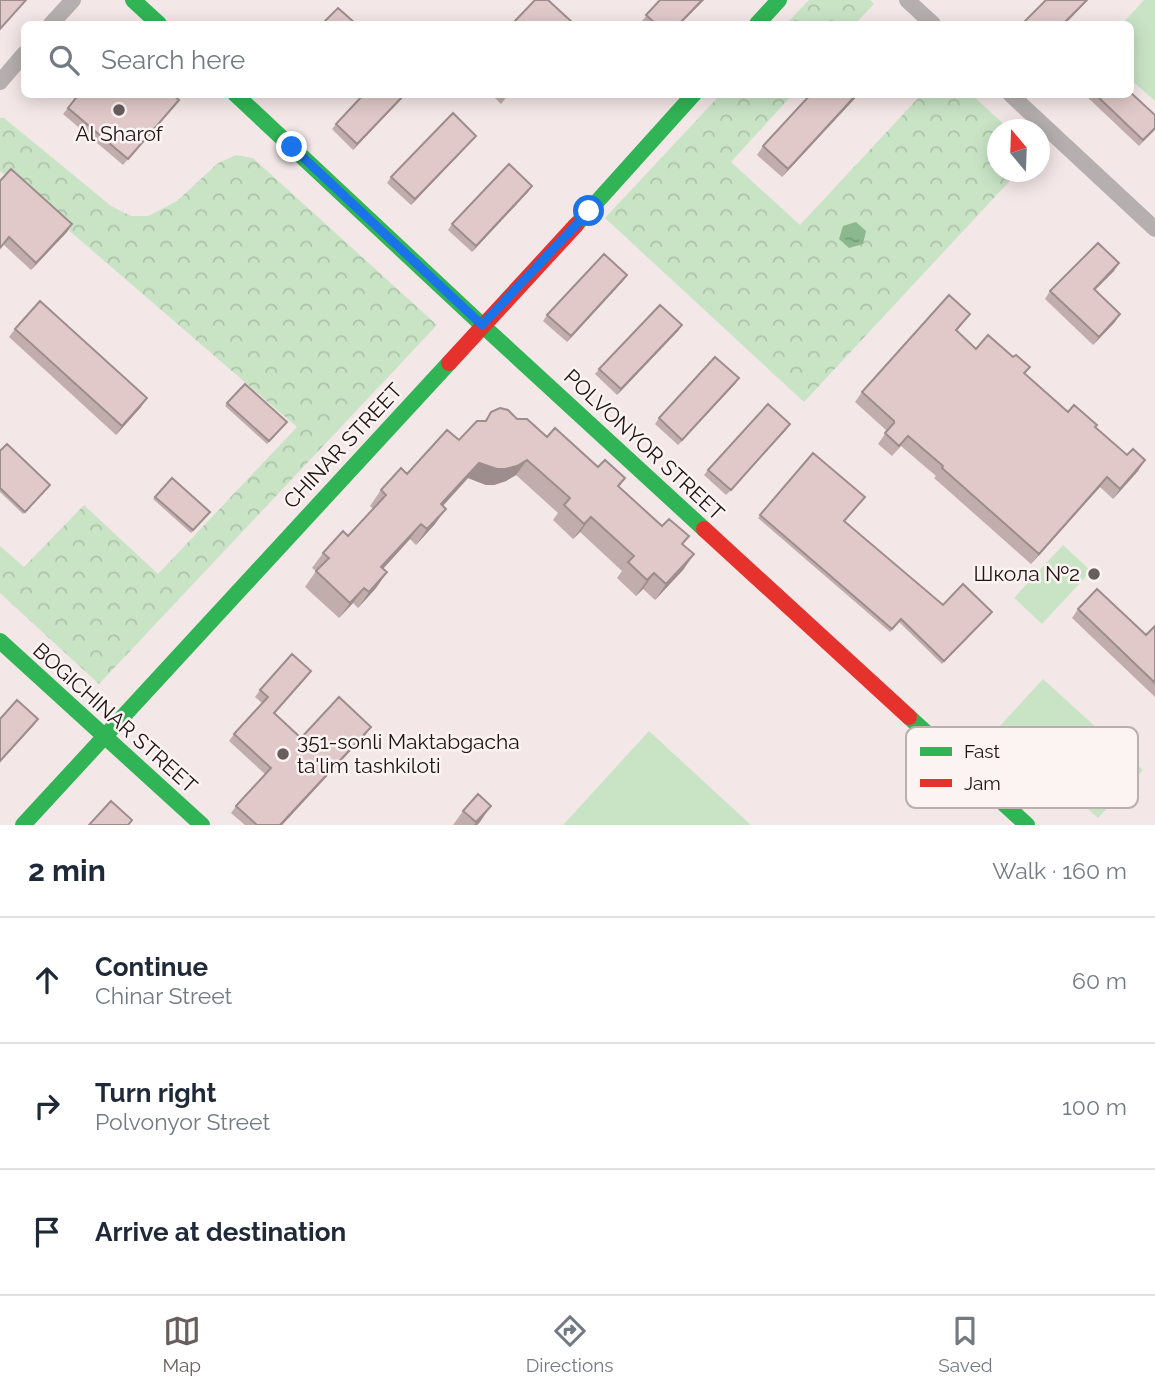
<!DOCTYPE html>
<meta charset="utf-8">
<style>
:root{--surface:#fff;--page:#f6f6f7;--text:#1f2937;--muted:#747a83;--line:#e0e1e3;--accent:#6a5d5d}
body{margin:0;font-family:Raleway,sans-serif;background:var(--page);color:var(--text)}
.compass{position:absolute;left:987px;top:119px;width:63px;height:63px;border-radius:50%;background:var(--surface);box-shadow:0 4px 18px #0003;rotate:341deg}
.stop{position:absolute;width:21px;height:21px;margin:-16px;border:5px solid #1a73e8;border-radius:50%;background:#fff}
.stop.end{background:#1a73e8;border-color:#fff;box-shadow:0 2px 7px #0008}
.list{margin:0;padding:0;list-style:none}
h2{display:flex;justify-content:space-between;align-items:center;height:91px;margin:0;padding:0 28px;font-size:30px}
h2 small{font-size:23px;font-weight:400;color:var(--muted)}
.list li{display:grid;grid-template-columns:46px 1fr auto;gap:21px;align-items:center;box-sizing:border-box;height:126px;padding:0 28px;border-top:2px solid var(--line)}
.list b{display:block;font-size:26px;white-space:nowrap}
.list p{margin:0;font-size:23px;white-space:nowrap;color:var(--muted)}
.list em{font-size:23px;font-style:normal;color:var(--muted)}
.icon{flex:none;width:38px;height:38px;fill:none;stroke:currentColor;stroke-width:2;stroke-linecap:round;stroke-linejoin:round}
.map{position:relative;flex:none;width:1155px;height:825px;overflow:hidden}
.search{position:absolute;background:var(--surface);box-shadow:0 4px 18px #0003;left:21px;right:21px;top:21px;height:77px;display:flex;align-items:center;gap:18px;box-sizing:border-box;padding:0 24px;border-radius:10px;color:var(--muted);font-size:26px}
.sheet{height:469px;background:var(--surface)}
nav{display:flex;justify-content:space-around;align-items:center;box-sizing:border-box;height:98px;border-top:2px solid var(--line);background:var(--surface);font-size:19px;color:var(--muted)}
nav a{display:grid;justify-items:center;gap:4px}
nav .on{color:var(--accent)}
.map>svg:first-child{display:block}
</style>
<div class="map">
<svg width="1155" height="825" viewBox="0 0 1155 825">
<defs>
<pattern id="forest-crowns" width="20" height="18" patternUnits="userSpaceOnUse" patternTransform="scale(1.75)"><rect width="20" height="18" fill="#c8e4c5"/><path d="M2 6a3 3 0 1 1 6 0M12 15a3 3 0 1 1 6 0" fill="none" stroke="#acc3a8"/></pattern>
<pattern id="water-ripples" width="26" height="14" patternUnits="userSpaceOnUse" patternTransform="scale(1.75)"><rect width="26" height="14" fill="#8bb88d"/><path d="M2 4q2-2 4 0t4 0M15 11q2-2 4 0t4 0" fill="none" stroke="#789d79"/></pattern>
</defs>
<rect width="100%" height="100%" fill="#f4e7e7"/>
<path fill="#c8e4c5" d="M1144,0H1155V101L1131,80L1130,24H1122Z
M1063,545L1091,571L1042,624L1014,598Z
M1043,679L1143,770L1098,818L999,727Z
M649,731L751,825H563Z"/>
<path fill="url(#forest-crowns)" d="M809,0H870L874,4L855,24H786Z
M720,95H792L731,162L800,225L921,95H972L1009,129L998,130V172H1018L804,402L605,218Z
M0,118H4L111,206L131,216H148L177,201L218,163L236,155L253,158L437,325L99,684L0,593V546L24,567L84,505L158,574L297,427L0,171Z"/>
<path fill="url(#water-ripples)" d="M856,222L866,231L863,244L849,248L839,239L843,226Z"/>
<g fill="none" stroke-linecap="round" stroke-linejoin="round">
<path stroke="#b5afaf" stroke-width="16" d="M907,0L933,24
M51,24L73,0
M0,82L24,54
M1010,94L1155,229"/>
<path stroke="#30b455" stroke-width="16" d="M133,0L159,24
M757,24L779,0
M235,94L482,325L704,529
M576,225L694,94
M0,641L202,825
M909,717L1027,825
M23,825L449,363"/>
<path stroke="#e5322d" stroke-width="16" d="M449,363L576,225
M704,529L909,717"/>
</g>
<path fill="#c2adad" d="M660,0H704L680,24H645L642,21Z
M364,94H406L353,150L332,129L336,124Z
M491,94H509L501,104Z
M811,94H859L782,177L757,155L763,146Z
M1084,94H1130L1155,130L1139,146Z
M179,100L123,165L63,114L68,108Z
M472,141L411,205L387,183L391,177Z
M0,181L72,224L67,232L31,270L4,245Z
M532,186L528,192L472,252L448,230L452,224Z
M1073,269L1114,271L1095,290L1115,322L1093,345L1045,299L1050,291Z
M627,275L623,281L567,342L543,321L547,315Z
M970,314L957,331L976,349L1013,357L1030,367L1025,374L1068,412L1095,427L1138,471L1113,499L1100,487L1031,564L934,478L936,476L901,446L892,456L878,444L887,431L855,402L862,392Z
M682,325L678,331L617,395L595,374L599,369Z
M15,329L141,407L116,435L9,337Z
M735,384L678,445L655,424L659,418Z
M227,403L285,425L267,444L225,406Z
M491,412L517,419L598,467L625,478L619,487L694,554L683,570L655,600L643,589L636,596L617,578L622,571L580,532L573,539L553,520L558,513L516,475L506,481L494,485H486L468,478L443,506L435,524L416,545L410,539L383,569L387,572L376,588L358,608L353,603L339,618L305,587L316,571L312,568L323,553L348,536L373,509L370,506L381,490L459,440L485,421Z
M786,430L726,495L704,475L708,470Z
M0,451L50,485L23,514L0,492Z
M813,453L844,521L943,605L992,612L942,664L899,622L890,632L758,518Z
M155,497L208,515L191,533L153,499Z
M1078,609L1146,635L1155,626V697L1072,618Z
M306,678L274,713L301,738L366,734L282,825H245L231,813L236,806L266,775L229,741L234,734L262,703L255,697L260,690Z
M463,811L480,822L477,825H453Z"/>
<path fill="#9e8d8d" d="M702,0H704L680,24H679Z
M1087,0H1088L1065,24H1063Z
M405,94H406L353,150L357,144Z
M857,94H859L782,177L788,169Z
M476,136L472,141L411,205L415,199Z
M532,186L528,192L472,252L476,246Z
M72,224L67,232L31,270L36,263Z
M1119,263L1114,271L1088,297L1094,289Z
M627,275L623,281L567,342L571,336Z
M1120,314L1115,322L1093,345L1099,337Z
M682,325L678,331L617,395L621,389Z
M739,378L735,384L678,445L682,440Z
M147,398L141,407L116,435L122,426Z
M790,424L786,430L726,495L731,490Z
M527,460L516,475L506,481L494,485H486L468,478L430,520L441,504L479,463Z
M1145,460L1138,471L1113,499L1120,489Z
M1107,477L1100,487L1031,564L1039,554Z
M446,509L435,524L416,545L427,529Z
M591,517L580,532L573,539L584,524Z
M421,524L410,539L370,583L381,567Z
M694,554L683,570L655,600L666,584Z
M387,572L376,588L358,608L369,592Z
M654,573L643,589L636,596L647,580Z
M364,588L353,603L339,618L350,603Z
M311,671L306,678L269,720L274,713Z
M38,719L34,725L0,762V761Z
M371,727L366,734L282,825H280Z
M491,806L480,822L477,825H474Z"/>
<path fill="#e1c9c9" stroke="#9e8d8d" stroke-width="2" d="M0,0H26L0,29Z
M535,0H548L573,23L572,24H512Z
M660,0H702L679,24H656L646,15Z
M1046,0H1087L1063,24H1027L1024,22Z
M338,8L356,24H322Z
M1130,92L1155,115V128L1143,140L1095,94H1130Z
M79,94H172L179,100L128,159L68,108Z
M364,94H405L357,144L336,124Z
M811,94H857L788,169L763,146Z
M453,113L476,136L415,199L391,177Z
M509,164L532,186L476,246L452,224Z
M11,169L72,224L36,263L9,237L0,248V181Z
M1098,243L1119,263L1094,289L1120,314L1099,337L1050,291Z
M604,254L627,275L571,336L547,315Z
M949,295L970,314L956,330L976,349L988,335L1013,357L1016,355L1030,367L1024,373L1068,412L1074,405L1097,425L1095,427L1127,455L1133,449L1145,460L1120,489L1107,477L1039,554L942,468L943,466L908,436L899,446L885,433L894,423V421L862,392Z
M40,301L147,398L122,426L15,329Z
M660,305L682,325L621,389L599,369Z
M715,357L739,378L682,440L659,418Z
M245,384L287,422L269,441L227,403Z
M768,404L790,424L731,490L708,470Z
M500,408L508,410L517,419H527L547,437L555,428L598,467L605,460L625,478L618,486L662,526L669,519L689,536L682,544L694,554L666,584L654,573L647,580L628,562L634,556L591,517L584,524L564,505L570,498L527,460L517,466L505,469H497L479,463L441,504L446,509L427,529L421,524L381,567L387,572L369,592L364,588L350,603L316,571L329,558L323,553L343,531L348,536L386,495L381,490L401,468L407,474L447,430L459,440L477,421H486L491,412Z
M7,444L50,485L25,512L0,488V451Z
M813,453L865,497L844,521L943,605L963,584L992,612L944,661L901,619L892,629L760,515Z
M172,478L210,512L193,530L155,497Z
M1097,589L1146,635L1155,626V683L1078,609Z
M292,654L311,671L274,713L301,738L339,697L371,727L280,825H257L236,806L271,768L234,734L268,697L260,690Z
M17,700L38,719L0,761V719Z
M478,794L491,806L476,822L463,811Z
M111,801L132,820L128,825H89Z"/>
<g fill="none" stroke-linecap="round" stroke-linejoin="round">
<path stroke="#1a73e8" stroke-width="9" d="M292,147L482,325L589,211"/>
</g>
<g fill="#6a5d5d" stroke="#fcf3f3" stroke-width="2.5">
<circle cx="119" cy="110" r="7"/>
<circle cx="1094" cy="574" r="7"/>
<circle cx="283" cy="754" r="7"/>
</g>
<g text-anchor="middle" stroke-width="5" stroke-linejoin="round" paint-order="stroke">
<g font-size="21" fill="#201313" stroke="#fcf3f3">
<text x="119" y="141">Al Sharof</text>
<text x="1080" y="581" text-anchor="end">Школа №2</text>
<text x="297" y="749" text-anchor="start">351-sonli Maktabgacha<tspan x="297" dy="24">ta'lim tashkiloti</tspan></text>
</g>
<g font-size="21" fill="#201313" stroke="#fcf3f3">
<text transform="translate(644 445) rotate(43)" y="7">POLVONYOR STREET</text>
<text transform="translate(343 446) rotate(-47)" y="7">CHINAR STREET</text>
<text transform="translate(115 718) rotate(42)" y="7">BOGICHINAR STREET</text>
</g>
</g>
<rect x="906" y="727" width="232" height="81" rx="10" fill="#fcf3f3" stroke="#bab0b0" stroke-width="2"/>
<rect x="920" y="747" width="32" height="9" fill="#30b455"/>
<rect x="920" y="779" width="32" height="8" fill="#e5322d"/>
<g font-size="19" fill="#201313">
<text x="964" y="758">Fast</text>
<text x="964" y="790">Jam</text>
</g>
</svg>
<svg class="compass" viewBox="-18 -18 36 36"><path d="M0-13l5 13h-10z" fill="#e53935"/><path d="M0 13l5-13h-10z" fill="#747a83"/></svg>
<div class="stop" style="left:589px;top:211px"></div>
<div class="stop end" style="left:292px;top:147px"></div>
<div class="search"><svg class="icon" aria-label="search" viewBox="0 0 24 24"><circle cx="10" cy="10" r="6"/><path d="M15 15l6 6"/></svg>Search here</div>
</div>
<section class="sheet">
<h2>2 min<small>Walk · 160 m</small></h2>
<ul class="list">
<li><svg class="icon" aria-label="ahead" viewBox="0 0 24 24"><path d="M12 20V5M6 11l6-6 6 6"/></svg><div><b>Continue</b><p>Chinar Street</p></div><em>60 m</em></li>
<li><svg class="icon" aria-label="right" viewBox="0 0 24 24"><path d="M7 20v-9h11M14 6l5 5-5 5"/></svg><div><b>Turn right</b><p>Polvonyor Street</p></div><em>100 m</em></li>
<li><svg class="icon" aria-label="arrive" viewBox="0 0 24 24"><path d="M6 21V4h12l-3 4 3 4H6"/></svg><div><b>Arrive at destination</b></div></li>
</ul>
</section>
<nav>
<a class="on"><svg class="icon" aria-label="map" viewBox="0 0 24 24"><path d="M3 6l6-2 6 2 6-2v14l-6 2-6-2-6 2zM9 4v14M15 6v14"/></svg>Map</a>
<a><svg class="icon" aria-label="directions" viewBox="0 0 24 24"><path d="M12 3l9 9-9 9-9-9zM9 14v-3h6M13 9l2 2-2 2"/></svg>Directions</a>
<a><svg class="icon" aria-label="saved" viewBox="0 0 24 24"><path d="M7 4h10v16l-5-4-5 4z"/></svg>Saved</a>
</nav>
